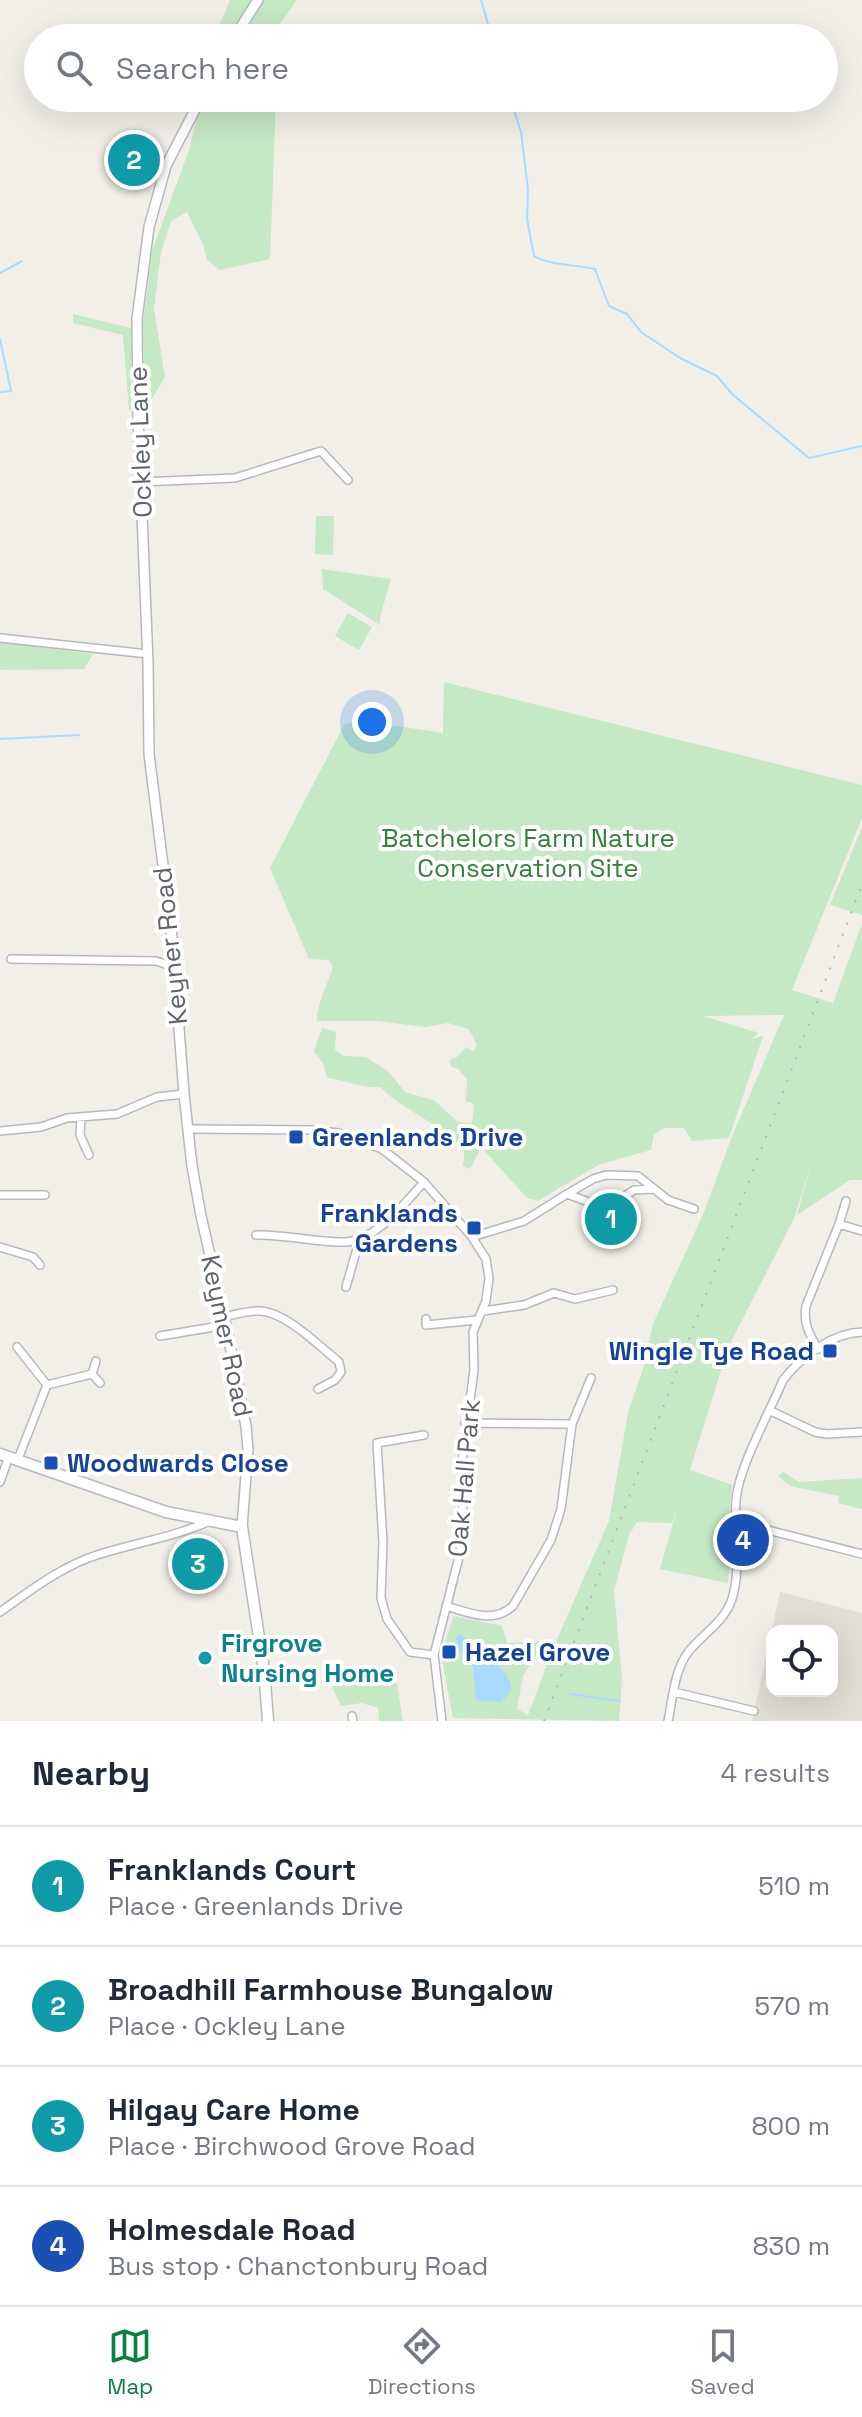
<!DOCTYPE html>
<meta charset="utf-8">
<style>
:root{--surface:#fff;--page:#f6f6f7;--text:#1f2937;--muted:#747a83;--line:#e0e1e3;--accent:#0b8043}
body{margin:0;font-family:"Space Grotesk",sans-serif;background:var(--page);color:var(--text)}
.controls{position:absolute;right:24px;bottom:24px;display:grid;overflow:hidden;border-radius:16px;box-shadow:0 8px 32px #0002}
.controls button{width:72px;height:72px;display:grid;place-items:center;padding:0;border:0;border-bottom:2px solid var(--line);background:var(--surface);color:var(--text);font:40px sans-serif}
.you{position:absolute;left:372px;top:722px;width:28px;height:28px;margin:-20px;border:6px solid #fff;border-radius:50%;background:#1a73e8;box-shadow:0 0 0 12px #1a73e833}
.badge{display:grid;place-items:center;width:52px;height:52px;border-radius:50%;background:var(--accent);color:#fff;font-size:26px;font-weight:700}
.pin{position:absolute;translate:-50% -50%;border:4px solid #fff;box-shadow:0 2px 8px #0006}
.list{margin:0;padding:0;list-style:none}
h2{display:flex;justify-content:space-between;align-items:center;height:104px;margin:0;padding:0 32px;font-size:34px}
h2 small{font-size:26px;font-weight:400;color:var(--muted)}
.list li{display:grid;grid-template-columns:52px 1fr auto;gap:24px;align-items:center;box-sizing:border-box;height:120px;padding:0 32px;border-top:2px solid var(--line)}
.list b{display:block;font-size:30px;white-space:nowrap}
.list p{margin:0;font-size:26px;white-space:nowrap;color:var(--muted)}
.list em{font-size:26px;font-style:normal;color:var(--muted)}
.icon{flex:none;width:44px;height:44px;fill:none;stroke:currentColor;stroke-width:2;stroke-linecap:round;stroke-linejoin:round}
.map{position:relative;flex:none;width:862px;height:1721px;overflow:hidden}
.search{position:absolute;background:var(--surface);box-shadow:0 8px 32px #0002;left:24px;right:24px;top:24px;height:88px;display:flex;align-items:center;gap:20px;box-sizing:border-box;padding:0 28px;border-radius:44px;color:var(--muted);font-size:30px}
.sheet{height:584px;background:var(--surface)}
nav{display:flex;justify-content:space-around;align-items:center;box-sizing:border-box;height:112px;border-top:2px solid var(--line);background:var(--surface);font-size:22px;color:var(--muted)}
nav a{display:grid;justify-items:center;gap:4px}
nav .on{color:var(--accent)}
.map>svg:first-child{display:block}
</style>
<div class="map">
<svg width="862" height="1721" viewBox="0 0 862 1721">
<rect width="100%" height="100%" fill="#f1efe8"/>
<path fill="#e1ded6" fill-rule="evenodd" d="M780,1592L862,1613V1721H752ZM772,1631H832V1691H772Z"/>
<path fill="#c5e8c5" d="M230,0H296V1L270,38H214Z
M202,98H276L270,259L220,270L207,260L203,244L187,212L171,221L161,252L154,309L165,377L145,410L143,325L152,251L189,150Z
M73,314L131,328V385L134,409L129,410L123,335L73,323Z
M316,516H334L333,555L315,554Z
M322,569L391,579L380,617V625L323,589Z
M348,613L372,627L359,650L335,636Z
M0,642L93,654L84,669L0,670Z
M444,682L862,785V818L792,990L833,1003L862,924V1180H850L797,1215L812,1160L795,1216L728,1348L690,1470L732,1485C727,1517 731,1551 728,1583L660,1569L677,1509L672,1523L637,1522L629,1535L614,1591L622,1678L619,1721L453,1718L441,1653L454,1616L502,1626L507,1643L544,1641L523,1676L517,1709L528,1715L554,1646L609,1521L628,1413L643,1369L653,1324L704,1212L731,1139L784,1015L703,1016L759,1033L751,1039L763,1036L729,1138L692,1141L684,1128H665L654,1134L651,1150L598,1165L538,1201L527,1198L481,1147L470,1169L463,1166C463,1162 465,1157 464,1153C462,1135 393,1105 381,1087C361,1089 347,1080 327,1078L324,1065L314,1051L322,1028L336,1032L335,1050L344,1056L366,1057L389,1072L405,1092L435,1101L458,1122L472,1123L474,1104L466,1101L467,1079L457,1068L451,1067L450,1060L457,1057L466,1047L473,1051L477,1045L469,1029L448,1023L425,1027L377,1021H317C315,1010 329,980 333,967L329,960L309,959L270,868L344,725L357,720L443,733Z
M862,827V915L830,905Z
M783,1472L799,1482L862,1478V1509L838,1503L839,1496L790,1486L778,1476Z
M353,1670L379,1676L397,1684L403,1721H379L378,1708L362,1703L341,1706L332,1687Z"/>
<path fill="#aadaff" d="M459,1634C473,1643 509,1669 511,1686C512,1693 505,1698 500,1702L476,1700L473,1666L454,1644Z"/>
<g fill="none" stroke-linecap="round" stroke-linejoin="round">
<path stroke="#aadaff" stroke-width="2" d="M481,0L492,38
M510,98L521,132L528,189L527,219L534,256C548,265 577,265 595,269L609,306L627,314L641,332L680,358L717,376L732,394L809,458L862,446
M0,273L22,261
M0,339L11,391L0,392
M0,739L79,735
M570,1694L620,1701"/>
<g stroke="#b5b8bc" stroke-width="10">
<path id="minor" d="M140,482L235,478L321,451L348,480
M0,638L148,654
M11,959L156,961L174,967
M81,1118L80,1135L89,1155
M188,1129L310,1130L339,1133L382,1149L424,1182L472,1237L486,1259L489,1278L486,1301L473,1332L474,1370L462,1461L463,1519L460,1553L434,1655L442,1721
M0,1131L41,1127L67,1118L117,1114L157,1097L184,1094
M567,1194L593,1179L606,1175L638,1176L668,1200L694,1209
M0,1195H45
M839,1224L862,1231
M256,1235C286,1234 316,1243 345,1242C377,1240 404,1204 424,1182
M472,1237L524,1221L567,1194L602,1207L611,1205L634,1190L653,1189
M0,1247L33,1257L40,1265
M346,1287L360,1238
M483,1311L524,1305L554,1293L575,1299L613,1290
M224,1317C236,1314 249,1310 261,1311C287,1313 319,1346 339,1362L341,1372L335,1380L318,1389
M426,1319V1325L477,1320
M160,1336L226,1325
M17,1347L47,1385
M818,1349C809,1334 803,1323 806,1306L839,1224L846,1201
M92,1374L96,1361
M771,1411L815,1432L827,1434L862,1432
M465,1423L572,1424
M424,1435L377,1443L383,1542L381,1598L387,1619L410,1652L434,1655
M18,1459L47,1385L92,1374L100,1383
M0,1482L9,1456
M736,1522L862,1554
M446,1606C470,1613 493,1624 513,1606L551,1540L561,1509L572,1424L591,1378
M0,1612C30,1591 62,1566 97,1555C135,1543 174,1537 210,1521
M674,1692L754,1711
M352,1716L353,1721
M668,1721C673,1698 674,1670 689,1651C703,1634 725,1621 732,1599C742,1567 733,1533 736,1500C739,1466 769,1414 783,1380C802,1356 832,1333 862,1332"/>
</g>
<g stroke="#b5b8bc" stroke-width="12">
<path id="tertiary" d="M234,38L258,0
M201,98L166,166L149,227L137,319L138,416L148,663L149,754L172,937L184,1094L192,1166L201,1216L226,1325L246,1426L248,1449L242,1527"/>
</g>
<g stroke="#b6babf" stroke-width="13">
<path id="secondary" d="M0,1454L166,1512L242,1527L264,1670L268,1721"/>
</g>
<use href="#minor" stroke="#fff" stroke-width="7"/>
<use href="#tertiary" stroke="#fff" stroke-width="9"/>
<use href="#secondary" stroke="#fff" stroke-width="10"/>
<path stroke="#b6b7b8" stroke-width="2" stroke-dasharray="2 10" stroke-linecap="butt" d="M544,1721L862,884"/>
</g>
<g fill="#1a4fb4" stroke="#fff" stroke-width="3">
<rect x="288" y="1129" width="16" height="16" rx="4"/>
<rect x="466" y="1220" width="16" height="16" rx="4"/>
<rect x="822" y="1343" width="16" height="16" rx="4"/>
<rect x="43" y="1455" width="16" height="16" rx="4"/>
<rect x="441" y="1644" width="16" height="16" rx="4"/>
</g>
<circle fill="#0f9aa8" stroke="#fff" stroke-width="3" cx="205" cy="1658" r="8"/>
<g text-anchor="middle" stroke-width="8" stroke-linejoin="round" paint-order="stroke">
<g font-size="26" fill="#5f6368" stroke="#fff">
<text transform="translate(140 442) rotate(-92)" y="9">Ockley Lane</text>
<text transform="translate(170 946) rotate(-96)" y="9">Keyner Road</text>
<text transform="translate(227 1336) rotate(78)" y="9">Keymer Road</text>
<text transform="translate(464 1478) rotate(-85)" y="9">Oak Hall Park</text>
</g>
<g font-size="26" fill="#348238" stroke="#fff">
<text x="528" y="847">Batchelors Farm Nature<tspan x="528" dy="30">Conservation Site</tspan></text>
</g>
<g font-size="26" font-weight="bold" fill="#164399" stroke="#fff" text-anchor="start">
<text x="312" y="1146">Greenlands Drive</text>
<text x="458" y="1222" text-anchor="end">Franklands<tspan x="458" dy="30">Gardens</tspan></text>
<text x="814" y="1360" text-anchor="end">Wingle Tye Road</text>
<text x="67" y="1472">Woodwards Close</text>
<text x="465" y="1661">Hazel Grove</text>
</g>
<g font-size="26" font-weight="bold" fill="#0d838f" stroke="#fff" text-anchor="start">
<text x="221" y="1652">Firgrove<tspan x="221" dy="30">Nursing Home</tspan></text>
</g>
</g>
</svg>
<div class="controls">
<button><svg class="icon" aria-label="locate" viewBox="0 0 24 24"><circle cx="12" cy="12" r="6"/><path d="M12 2v4M12 18v4M2 12h4M18 12h4"/></svg></button>
</div>
<div class="you"></div>
<div class="pin badge" style="left:611px;top:1219px;background:#0f9aa8">1</div>
<div class="pin badge" style="left:134px;top:160px;background:#0f9aa8">2</div>
<div class="pin badge" style="left:198px;top:1564px;background:#0f9aa8">3</div>
<div class="pin badge" style="left:743px;top:1540px;background:#1a4fb4">4</div>
<div class="search"><svg class="icon" aria-label="search" viewBox="0 0 24 24"><circle cx="10" cy="10" r="6"/><path d="M15 15l6 6"/></svg>Search here</div>
</div>
<section class="sheet">
<h2>Nearby<small>4 results</small></h2>
<ul class="list">
<li><span class="badge" style="background:#0f9aa8">1</span><div><b>Franklands Court</b><p>Place · Greenlands Drive</p></div><em>510 m</em></li>
<li><span class="badge" style="background:#0f9aa8">2</span><div><b>Broadhill Farmhouse Bungalow</b><p>Place · Ockley Lane</p></div><em>570 m</em></li>
<li><span class="badge" style="background:#0f9aa8">3</span><div><b>Hilgay Care Home</b><p>Place · Birchwood Grove Road</p></div><em>800 m</em></li>
<li><span class="badge" style="background:#1a4fb4">4</span><div><b>Holmesdale Road</b><p>Bus stop · Chanctonbury Road</p></div><em>830 m</em></li>
</ul>
</section>
<nav>
<a class="on"><svg class="icon" aria-label="map" viewBox="0 0 24 24"><path d="M3 6l6-2 6 2 6-2v14l-6 2-6-2-6 2zM9 4v14M15 6v14"/></svg>Map</a>
<a><svg class="icon" aria-label="directions" viewBox="0 0 24 24"><path d="M12 3l9 9-9 9-9-9zM9 14v-3h6M13 9l2 2-2 2"/></svg>Directions</a>
<a><svg class="icon" aria-label="saved" viewBox="0 0 24 24"><path d="M7 4h10v16l-5-4-5 4z"/></svg>Saved</a>
</nav>
